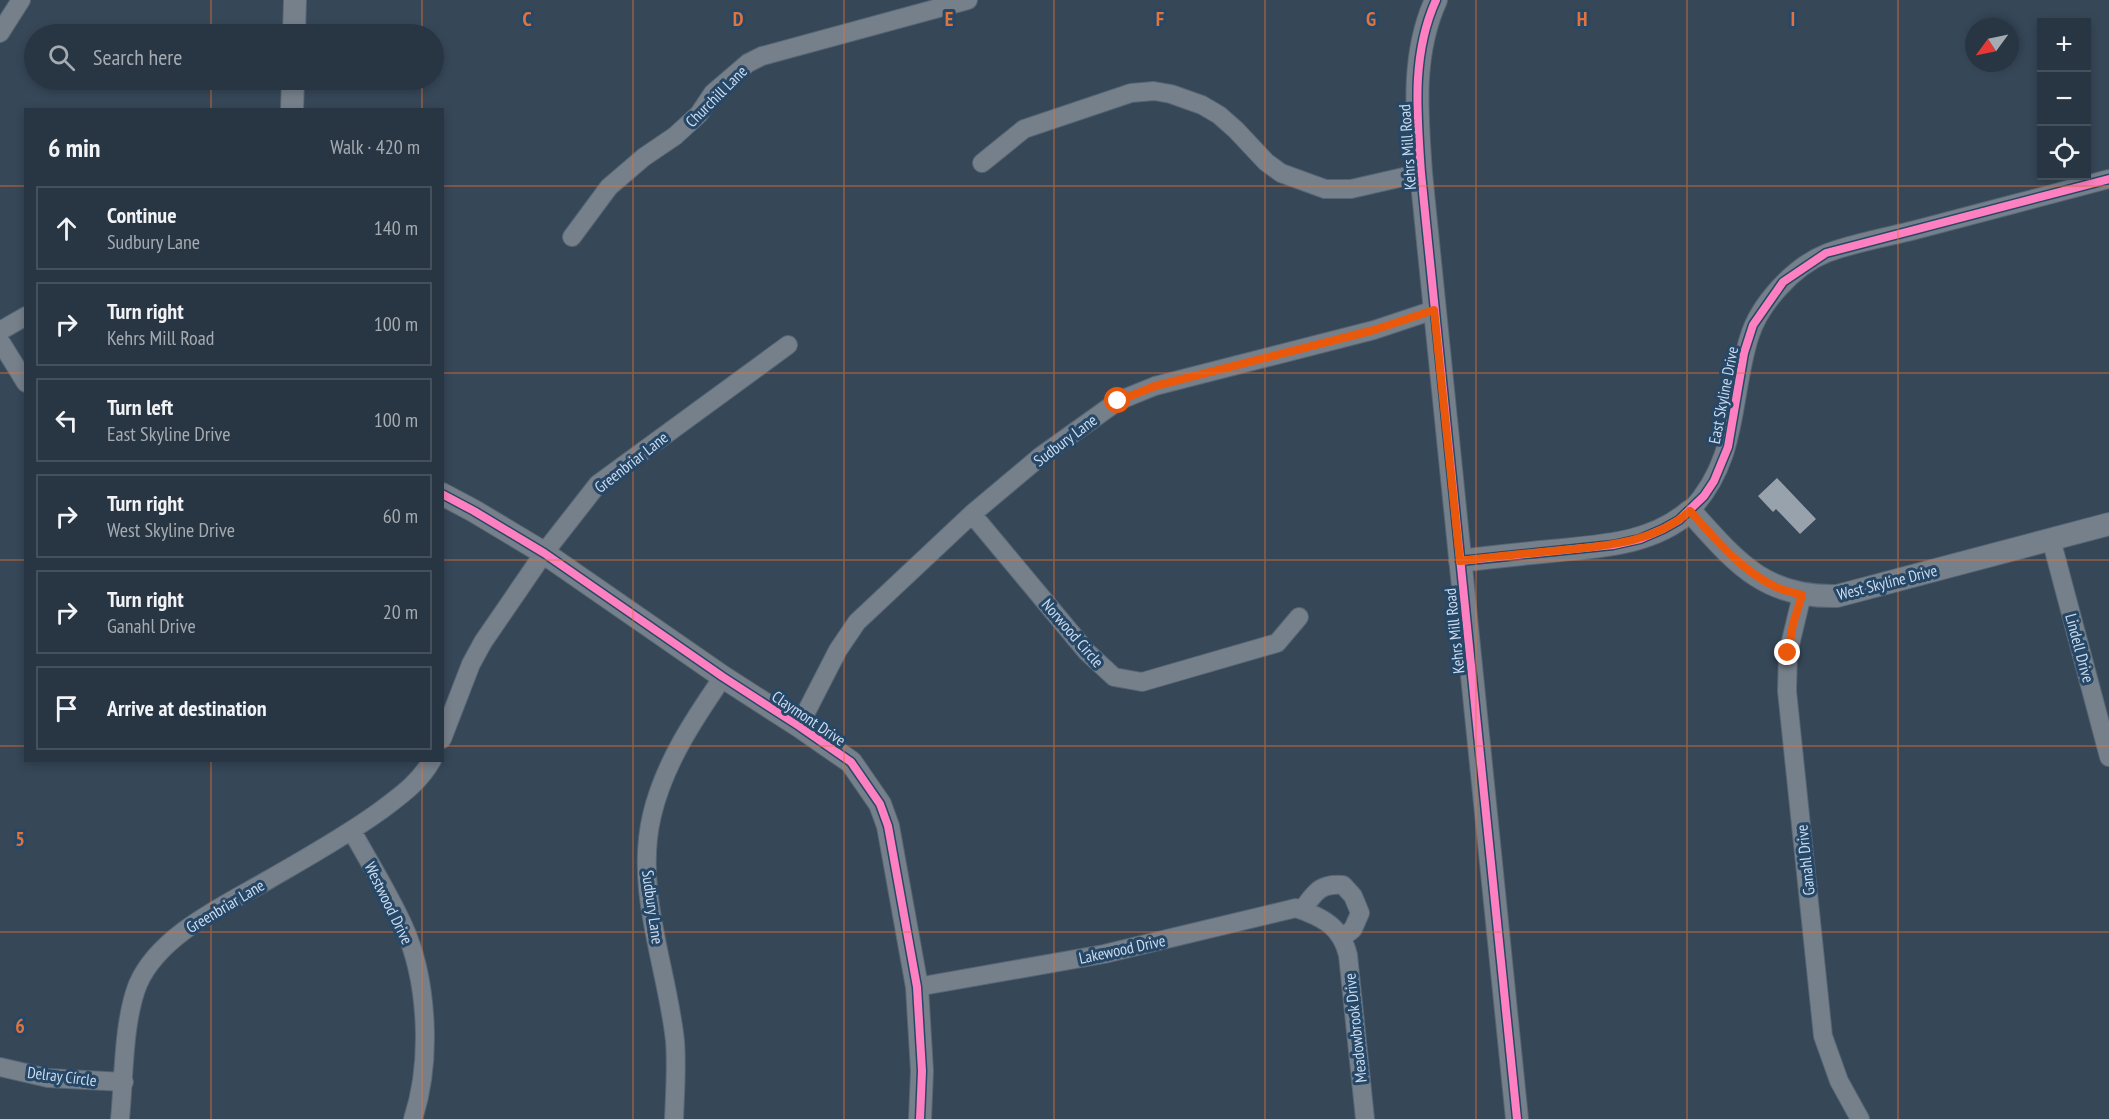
<!DOCTYPE html>
<meta charset="utf-8">
<style>
:root{--surface:#283542;--page:#34404d;--text:#f1f3f6;--muted:#a5abb2;--line:#44505b}
body{margin:0;font-family:"PT Sans Narrow",sans-serif;background:var(--page);color:var(--text)}
.controls{position:absolute;right:18px;top:18px;display:grid;overflow:hidden;border-radius:0px;box-shadow:0 3px 9px #0003}
.controls button{width:54px;height:54px;display:grid;place-items:center;padding:0;border:0;border-bottom:2px solid var(--line);background:var(--surface);color:var(--text);font:30px sans-serif}
.compass{position:absolute;left:1965px;top:18px;width:54px;height:54px;border-radius:50%;background:var(--surface);box-shadow:0 3px 9px #0003;rotate:237deg}
.stop{position:absolute;width:18px;height:18px;margin:-14px;border:4px solid #ea580c;border-radius:50%;background:#fff}
.stop.end{background:#ea580c;border-color:#fff;box-shadow:0 2px 6px #0008}
.list{margin:0;padding:0;list-style:none}
h2{display:flex;justify-content:space-between;align-items:center;height:78px;margin:0;padding:0 24px;font-size:26px}
h2 small{font-size:20px;font-weight:400;color:var(--muted)}
.list li{display:grid;grid-template-columns:39px 1fr auto;gap:18px;align-items:center;box-sizing:border-box;height:84px;margin:0 12px 12px;padding:0 12px;border:2px solid var(--line);border-radius:0px}
.list b{display:block;font-size:22px;white-space:nowrap}
.list p{margin:0;font-size:20px;white-space:nowrap;color:var(--muted)}
.list em{font-size:20px;font-style:normal;color:var(--muted)}
.icon{flex:none;width:33px;height:33px;fill:none;stroke:currentColor;stroke-width:2;stroke-linecap:round;stroke-linejoin:round}
.map{position:relative;flex:none;width:2109px;height:1119px;overflow:hidden}
.search{position:absolute;background:var(--surface);box-shadow:0 3px 9px #0003;left:24px;top:24px;width:420px;height:66px;display:flex;align-items:center;gap:15px;box-sizing:border-box;padding:0 21px;border-radius:33px;color:var(--muted);font-size:22px}
.panel{position:absolute;background:var(--surface);box-shadow:0 3px 9px #0003;left:24px;top:108px;width:420px;height:654px;border-radius:0px}
.map>svg:first-child{display:block}
</style>
<div class="map">
<svg width="2109" height="1119" viewBox="0 0 2109 1119">
<rect width="100%" height="100%" fill="#364758"/>
<path fill="#98a2ac" d="M1777,478L1816,519L1800,534L1776,509L1773,512L1758,496Z"/>
<g fill="none" stroke-linecap="round" stroke-linejoin="round">
<g stroke="#566574" stroke-width="20">
<path id="minor" d="M0,33L21,0
M982,163L1024,129L1131,93L1154,91L1171,94L1202,105L1219,115L1236,130L1266,162L1281,173L1325,189H1351L1421,173
M572,237L609,187L644,157L675,136L699,114L713,93L748,63L762,56L968,0
M0,331L26,316
M0,341L26,383
M1690,511C1739,459 1730,401 1749,338C1759,304 1794,266 1827,253C1853,243 1887,237 1915,230C1980,213 2044,196 2109,179
M972,514L1087,652L1114,677L1142,682L1277,643L1299,617
M2051,539L2109,757
M1802,595L1788,653L1787,691L1823,1036L1839,1081L1860,1119
M799,726L838,650L857,622L972,514L1041,456L1118,401L1155,386L1374,330L1434,310
M442,739L471,664L483,642L544,553L598,484L788,345
M352,831C369,862 388,892 403,925C428,980 432,1061 413,1119
M1302,910C1315,893 1319,883 1343,885L1353,896L1360,913L1353,929L1342,938
M917,987L1104,954L1296,908C1322,917 1341,926 1348,955L1365,1119
M0,1067L48,1078L124,1082
M120,1119C124,1079 123,1021 138,984C159,935 225,905 268,880C306,858 344,837 380,811C400,796 419,783 432,760
M674,1119C675,1093 677,1067 675,1041C667,966 634,891 652,815C664,764 694,719 723,677"/>
</g>
<g stroke="#566574" stroke-width="24">
<path id="tertiary" d="M1436,0C1411,55 1417,114 1421,173L1517,1119
M294,34L295,0
M292,110L293,80
M442,494L474,511L544,553L723,677L799,726L851,762L880,804L888,826L917,987L922,1071L920,1119
M1460,561C1491,557 1521,554 1552,551C1600,546 1651,545 1690,511C1736,562 1764,598 1837,596L2109,524"/>
</g>
<use href="#minor" stroke="#76808b" stroke-width="18"/>
<use href="#tertiary" stroke="#76808b" stroke-width="22"/>
<g stroke="#274767" stroke-width="11">
<path id="cycleway" d="M1436,0C1411,55 1417,114 1421,173L1517,1119
M442,494L474,511L544,553L723,677L799,726L851,762L880,804L888,826L917,987L922,1071L920,1119
M1460,561L1613,545L1640,539L1663,529L1679,520L1704,496L1714,481L1728,447L1744,353L1753,325L1783,282L1826,253L2109,179"/>
</g>
<use href="#cycleway" stroke="#ff80c0" stroke-width="8"/>
</g>
<g fill="none" stroke-linecap="round" stroke-linejoin="round">
<path stroke="#ea580c" stroke-width="8" d="M1118,401L1155,386L1374,330L1434,310L1460,561C1491,557 1521,554 1552,551C1600,546 1651,545 1690,511C1715,539 1741,570 1774,586C1783,591 1793,592 1802,595L1793,624L1788,653"/>
</g>
<path fill="none" stroke="#e2733a" stroke-width="1.5" stroke-opacity="0.55" d="M211,0V34M422,0V34M633,0V1119M844,0V1119M1054,0V1119M1265,0V1119M1476,0V1119M1687,0V1119M1898,0V1119M211,80V110M422,80V110M0,186H26M442,186H2109M0,373H26M442,373H2109M0,560H26M442,560H2109M0,746H26M442,746H2109M211,760V1119M422,760V1119M0,932H2109"/>
<g text-anchor="middle" stroke-width="6" stroke-linejoin="round" paint-order="stroke">
<g font-size="16" fill="#cadcf0" stroke="#274767">
<text transform="translate(716 96) rotate(-45)" y="6">Churchill Lane</text>
<text transform="translate(1407 147) rotate(-94)" y="6">Kehrs Mill Road</text>
<text transform="translate(1723 395) rotate(-79)" y="6">East Skyline Drive</text>
<text transform="translate(1065 440) rotate(-37)" y="6">Sudbury Lane</text>
<text transform="translate(631 462) rotate(-38)" y="6">Greenbriar Lane</text>
<text transform="translate(1887 582) rotate(-14)" y="6">West Skyline Drive</text>
<text transform="translate(1454 631) rotate(-96)" y="6">Kehrs Mill Road</text>
<text transform="translate(1073 633) rotate(49)" y="6">Norwood Circle</text>
<text transform="translate(2080 648) rotate(75)" y="6">Lindell Drive</text>
<text transform="translate(809 718) rotate(34)" y="6">Claymont Drive</text>
<text transform="translate(1805 860) rotate(-96)" y="6">Ganahl Drive</text>
<text transform="translate(389 903) rotate(64)" y="6">Westwood Drive</text>
<text transform="translate(225 906) rotate(-31)" y="6">Greenbriar Lane</text>
<text transform="translate(653 907) rotate(82)" y="6">Sudbury Lane</text>
<text transform="translate(1122 949) rotate(-12)" y="6">Lakewood Drive</text>
<text transform="translate(1355 1028) rotate(-96)" y="6">Meadowbrook Drive</text>
<text transform="translate(62 1076) rotate(7)" y="6">Delray Circle</text>
</g>
</g>
<g font-size="20" text-anchor="middle" font-weight="bold" fill="#e2733a" stroke="#274767" stroke-width="6" stroke-linejoin="round" paint-order="stroke">
<text x="527" y="26">C</text>
<text x="738" y="26">D</text>
<text x="949" y="26">E</text>
<text x="1160" y="26">F</text>
<text x="1371" y="26">G</text>
<text x="1582" y="26">H</text>
<text x="1793" y="26">I</text>
<text x="20" y="846">5</text>
<text x="20" y="1033">6</text>
</g>
</svg>
<div class="controls">
<button>+</button>
<button>−</button>
<button><svg class="icon" aria-label="locate" viewBox="0 0 24 24"><circle cx="12" cy="12" r="6"/><path d="M12 2v4M12 18v4M2 12h4M18 12h4"/></svg></button>
</div>
<svg class="compass" viewBox="-18 -18 36 36"><path d="M0-13l5 13h-10z" fill="#e53935"/><path d="M0 13l5-13h-10z" fill="#a5abb2"/></svg>
<div class="stop" style="left:1118px;top:401px"></div>
<div class="stop end" style="left:1788px;top:653px"></div>
<div class="search"><svg class="icon" aria-label="search" viewBox="0 0 24 24"><circle cx="10" cy="10" r="6"/><path d="M15 15l6 6"/></svg>Search here</div>
<section class="panel">
<h2>6 min<small>Walk · 420 m</small></h2>
<ul class="list">
<li><svg class="icon" aria-label="ahead" viewBox="0 0 24 24"><path d="M12 20V5M6 11l6-6 6 6"/></svg><div><b>Continue</b><p>Sudbury Lane</p></div><em>140 m</em></li>
<li><svg class="icon" aria-label="right" viewBox="0 0 24 24"><path d="M7 20v-9h11M14 6l5 5-5 5"/></svg><div><b>Turn right</b><p>Kehrs Mill Road</p></div><em>100 m</em></li>
<li><svg class="icon" aria-label="left" viewBox="0 0 24 24"><path d="M17 20v-9H6M10 6l-5 5 5 5"/></svg><div><b>Turn left</b><p>East Skyline Drive</p></div><em>100 m</em></li>
<li><svg class="icon" aria-label="right" viewBox="0 0 24 24"><path d="M7 20v-9h11M14 6l5 5-5 5"/></svg><div><b>Turn right</b><p>West Skyline Drive</p></div><em>60 m</em></li>
<li><svg class="icon" aria-label="right" viewBox="0 0 24 24"><path d="M7 20v-9h11M14 6l5 5-5 5"/></svg><div><b>Turn right</b><p>Ganahl Drive</p></div><em>20 m</em></li>
<li><svg class="icon" aria-label="arrive" viewBox="0 0 24 24"><path d="M6 21V4h12l-3 4 3 4H6"/></svg><div><b>Arrive at destination</b></div></li>
</ul>
</section>
</div>
